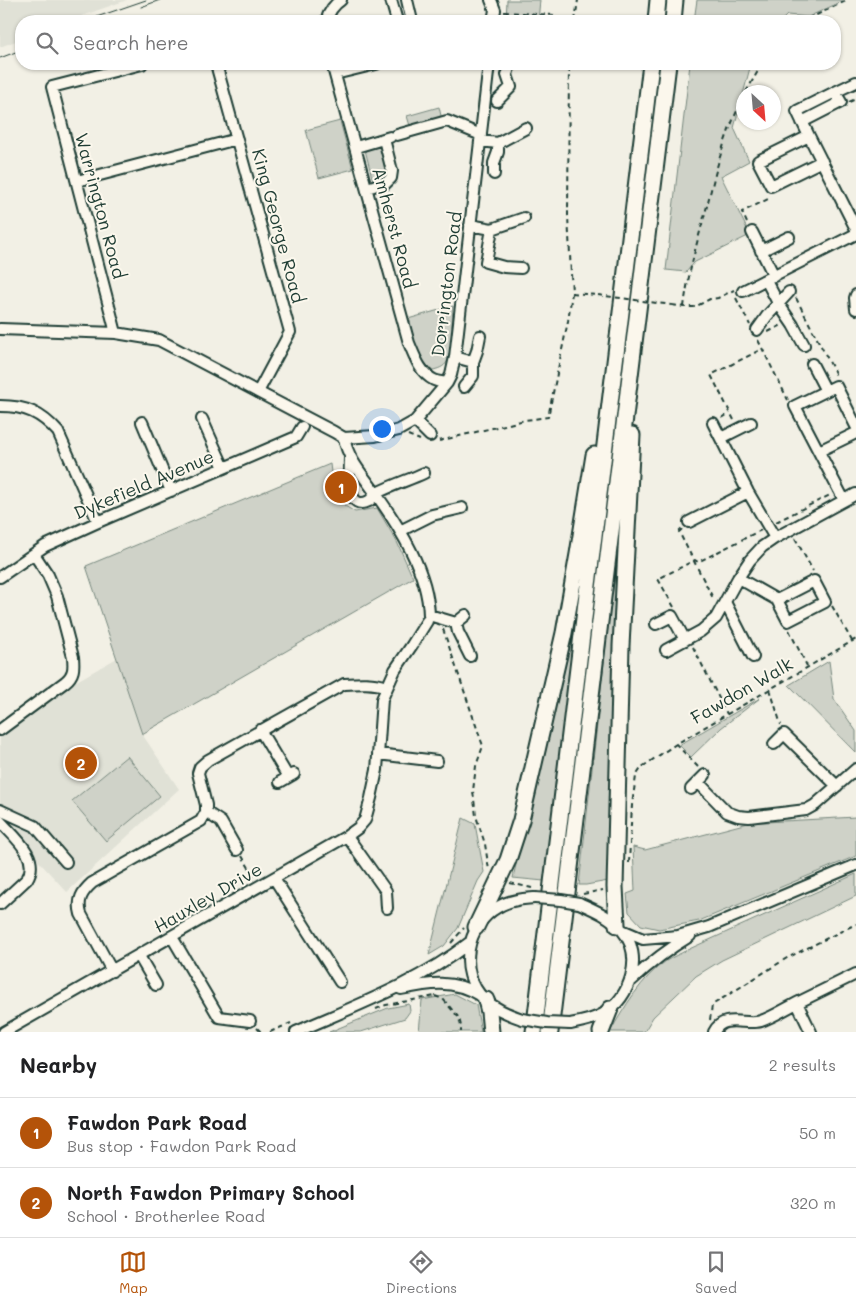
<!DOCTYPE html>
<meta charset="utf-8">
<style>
:root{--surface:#fff;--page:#f6f6f6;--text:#202124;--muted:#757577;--line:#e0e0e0;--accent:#b45309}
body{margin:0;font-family:Mali,sans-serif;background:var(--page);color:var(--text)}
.compass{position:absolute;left:736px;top:85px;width:45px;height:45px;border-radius:50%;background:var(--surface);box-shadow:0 1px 4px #0004;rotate:154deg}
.you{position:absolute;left:381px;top:428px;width:18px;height:18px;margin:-12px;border:4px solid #fff;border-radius:50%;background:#1a73e8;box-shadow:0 0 0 8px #1a73e833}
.badge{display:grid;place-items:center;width:32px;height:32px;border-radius:50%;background:var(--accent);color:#fff;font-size:16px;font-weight:700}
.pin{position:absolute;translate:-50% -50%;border:2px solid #fff;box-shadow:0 1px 5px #0006}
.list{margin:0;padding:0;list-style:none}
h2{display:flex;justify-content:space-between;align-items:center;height:65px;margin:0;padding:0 20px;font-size:21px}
h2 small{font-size:16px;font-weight:400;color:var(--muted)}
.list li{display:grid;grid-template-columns:32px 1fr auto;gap:15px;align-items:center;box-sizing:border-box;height:70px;padding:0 20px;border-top:1px solid var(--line)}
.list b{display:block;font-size:19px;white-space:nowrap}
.list p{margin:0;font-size:16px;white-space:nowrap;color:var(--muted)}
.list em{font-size:16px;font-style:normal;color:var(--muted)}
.icon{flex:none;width:28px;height:28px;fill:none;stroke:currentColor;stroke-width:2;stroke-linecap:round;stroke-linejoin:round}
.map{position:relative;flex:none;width:856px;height:1032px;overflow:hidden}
.search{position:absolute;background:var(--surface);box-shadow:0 1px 4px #0004;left:15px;right:15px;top:15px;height:55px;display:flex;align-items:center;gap:12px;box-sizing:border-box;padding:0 18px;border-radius:20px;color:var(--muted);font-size:19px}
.sheet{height:205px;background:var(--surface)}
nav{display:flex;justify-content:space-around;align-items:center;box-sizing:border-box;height:70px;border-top:1px solid var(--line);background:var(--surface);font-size:14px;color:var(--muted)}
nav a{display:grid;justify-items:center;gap:2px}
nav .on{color:var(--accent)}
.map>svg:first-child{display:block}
</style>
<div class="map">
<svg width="856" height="1032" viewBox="0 0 856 1032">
<rect width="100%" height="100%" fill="#f2f0e5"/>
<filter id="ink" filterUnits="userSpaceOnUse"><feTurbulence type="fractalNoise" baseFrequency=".02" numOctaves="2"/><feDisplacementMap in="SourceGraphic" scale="10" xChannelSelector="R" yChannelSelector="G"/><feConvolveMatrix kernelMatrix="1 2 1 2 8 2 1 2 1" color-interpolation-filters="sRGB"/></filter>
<g filter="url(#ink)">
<path fill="#e0e1d6" d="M0,0H127L67,21H21V39L0,47Z
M117,658L142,734L179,789L67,892L29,851L0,816V737L75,682Z"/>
<path fill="#cfd2c8" stroke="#77887e" d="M507,0H540L538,21H506Z
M697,0H845L808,17L787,15L781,21H694Z
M690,64H751L734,128L749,161L721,176L750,235L695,262L686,272L666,270Z
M439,107L442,120L411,129L407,116Z
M340,121L353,169L319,178L306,130Z
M380,146L389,177L373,181L365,150Z
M453,306C452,319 452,352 447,362C444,367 438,369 433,370L426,365L418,352L408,319Z
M330,464L333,488L345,506L355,512L377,508L397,542L413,578L142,734L86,566Z
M618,554L608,881L586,885H579L610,609Z
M583,568L544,881L513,878Z
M829,661L834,699L856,731V753L789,685Z
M760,698L721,728L691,757L679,745Z
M127,756L160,796L106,841L72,801Z
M856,817V856L699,921L659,929L641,925L629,912L627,894L635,891L633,847L645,850L748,823Z
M463,818L475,824L484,872L478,881L458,928L444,946L429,955Z
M856,874V896L722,960L696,976L653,1017L644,1032H610C624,1008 642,977 666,961C672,957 680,954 687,950Z
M455,994L476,1005L481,1032H419L422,1000Z
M409,1004L410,1011L405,1018L361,1032H329L388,1008Z"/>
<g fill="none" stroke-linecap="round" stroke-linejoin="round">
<g stroke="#1f3d34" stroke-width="14">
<path id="minor" d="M391,0L397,21
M407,0L412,21
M491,0L495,10L493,21
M326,21C329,12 333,5 341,0
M216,64L290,332L258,392
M332,64L409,343C415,357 420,373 434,380C438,382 443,382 447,383
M335,74L376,64
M835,92L856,82
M497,101L511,87L507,75L510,64
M802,122L841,102L835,92L797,111L809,136L856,229
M397,135L447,121L481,135
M809,136L758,161L771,186L822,161
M480,141L498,143L526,128
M356,147L390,137
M494,174V163L498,152V143
M77,181L237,139
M367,188L380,184H385L391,178L392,171L384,139
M470,225L492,229L524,218
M492,229L486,262L504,267L521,268
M752,232L774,276
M761,251L789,237
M766,280L778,303L793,325L804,345
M743,291L856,234
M856,295L855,298L856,309
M0,329L116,333L159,340L334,432L344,438C348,460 364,476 376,494C400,528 428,572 429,615L456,623
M757,330L767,316L789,292
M116,333L52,87L142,64
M455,357L473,362L477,351L480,336
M812,364L826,391
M464,387L473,376V362
M0,406C26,406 41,413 58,432L98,522
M202,419L224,468
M415,421L430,436
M142,422L171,491
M713,423L748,492L775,538
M344,438L375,436L399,430L415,421L447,383L451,375L455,357L489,64
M721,438L751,423
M819,451L856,433
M350,458C350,469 345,513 369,501C372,499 374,495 377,493C392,485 409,480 424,473
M844,500L795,406L836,386L856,426
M689,522L748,492
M400,531L432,515L462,508
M0,577L45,546L98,522L296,437L302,427
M738,578L777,600L814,581L825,602L788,621L777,600
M725,602L753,657
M466,615L456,623L458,632L470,656
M656,624L672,616L685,640
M666,650L701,631L716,618L738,578L750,560L762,547L775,538L856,494
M0,730L65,682C74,675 74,668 73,657L57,596L48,575L34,554
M260,730L288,777
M774,744L784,734L837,786
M378,754L437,761
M280,782L294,774
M698,782L727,812L738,816L749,817L806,810L815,805L856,769
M691,789L705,775
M0,810L35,826L66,862
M206,812L221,822L237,850
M0,821C13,836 41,857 27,879L0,904
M347,836L386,891L387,908
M274,878L340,982
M622,930L643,939L678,936L709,927L856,865
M172,937L219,1017L250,1021
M139,956L156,985
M112,971L81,914C77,900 82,892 92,883L201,821L206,812V805L198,773L200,767L208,760L344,684C359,683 373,682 387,687
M631,981C649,964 668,949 690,936
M401,989C430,983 453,979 479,995
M522,1019C508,1014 495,1009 484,999C457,972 466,925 498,907C509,900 523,899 535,898
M570,1024C581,1022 593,1020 603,1014C631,998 644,956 622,930C611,917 595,910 579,903
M4,1032L347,836L358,828L365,820L371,798L377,770L382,699L395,670L412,645L427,621
M296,1032C355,1006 418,983 469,943
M714,1032C723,1013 746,1026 761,1021C773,1017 785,1009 797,1003
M811,1032L797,1003L856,974"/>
</g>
<g stroke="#1f3d34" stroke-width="19">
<path id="highway" d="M656,21L658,0
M673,21L675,0
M617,925L615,887L621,646L632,435
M476,927L508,860L521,820L564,633L578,554L594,455
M486,1000L489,1012L491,1032
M534,1032L651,64
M550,1032L668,64
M601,1032L610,1009"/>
</g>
<path stroke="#1f3d34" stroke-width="2" stroke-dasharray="5 4" stroke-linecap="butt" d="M504,12L554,15L559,21
M575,21L578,0
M800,21L804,18H810L848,0
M746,92L762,64
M849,102L856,99
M747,223L742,212L768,199L769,196
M572,293L598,295
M736,298L750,325
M796,298L835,373V376
M672,305L684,307H695L710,299L718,298L734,290
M684,307C688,273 698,239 707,206C716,169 726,130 744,97
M768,332L782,325
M758,340L788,400
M722,418L730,413
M734,420L711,375L762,349
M408,435L420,440
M439,441L525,420L548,417L568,321L572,293L568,216L569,64
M776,522L830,495
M682,529L679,532L714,600
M795,538L813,571
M832,606L852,641
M674,607L658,579L695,560L698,562L761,530
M443,629L483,746L476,766L473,791L476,816L485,844L489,870
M789,630L807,666
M693,647L727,714
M770,689L781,725
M676,744L698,767
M242,856L255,878
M629,863L632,805L636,776L642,767L676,744L856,639
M510,883L532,888
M583,894L603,890
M451,943L464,928
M435,996L443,999L459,1018L461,1026V1032
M376,1009L386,1005L435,996
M710,1020L712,1005L787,958L856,924
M257,1028L261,1032
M270,1032L291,1023"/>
<use href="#minor" stroke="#fbf7ec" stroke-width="10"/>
<use href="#highway" stroke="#fbf7ec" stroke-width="15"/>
<path stroke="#1f3d34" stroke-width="1" d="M141,7L160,0
M85,21L146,0
M0,58L21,50"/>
<g stroke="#1f3d34" stroke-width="14" stroke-linecap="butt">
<path id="minor-bridge" d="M535,898L561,900L579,903
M522,1019L547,1023L570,1024"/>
</g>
<path stroke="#1f3d34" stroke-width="2" stroke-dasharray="5 4" stroke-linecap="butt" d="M598,295L672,305"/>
<use href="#minor-bridge" stroke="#fbf7ec" stroke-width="10"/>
</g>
</g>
<g text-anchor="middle" stroke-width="4" stroke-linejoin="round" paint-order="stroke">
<g font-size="18" fill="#1f3d34" stroke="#fbf7ec">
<text transform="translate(100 206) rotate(75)" y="6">Warrington Road</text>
<text transform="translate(278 226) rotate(75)" y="6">King George Road</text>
<text transform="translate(394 228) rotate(75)" y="6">Amherst Road</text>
<text transform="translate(447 284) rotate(-83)" y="6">Dorrington Road</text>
<text transform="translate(144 485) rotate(-23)" y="6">Dykefield Avenue</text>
<text transform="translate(742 691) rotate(-30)" y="6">Fawdon Walk</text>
<text transform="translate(208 898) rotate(-30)" y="6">Hauxley Drive</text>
</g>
</g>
</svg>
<svg class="compass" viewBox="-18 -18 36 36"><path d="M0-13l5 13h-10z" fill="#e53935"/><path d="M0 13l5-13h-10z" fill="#757577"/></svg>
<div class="you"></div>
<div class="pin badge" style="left:341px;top:487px">1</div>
<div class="pin badge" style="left:81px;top:763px">2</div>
<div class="search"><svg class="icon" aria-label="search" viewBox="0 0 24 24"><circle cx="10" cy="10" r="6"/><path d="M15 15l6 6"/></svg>Search here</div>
</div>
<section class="sheet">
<h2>Nearby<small>2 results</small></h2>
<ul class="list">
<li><span class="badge">1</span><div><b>Fawdon Park Road</b><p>Bus stop · Fawdon Park Road</p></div><em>50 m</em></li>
<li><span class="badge">2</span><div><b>North Fawdon Primary School</b><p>School · Brotherlee Road</p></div><em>320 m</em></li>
</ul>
</section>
<nav>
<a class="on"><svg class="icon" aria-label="map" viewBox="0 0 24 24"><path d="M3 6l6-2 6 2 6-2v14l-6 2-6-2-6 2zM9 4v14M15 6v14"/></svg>Map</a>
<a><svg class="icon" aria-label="directions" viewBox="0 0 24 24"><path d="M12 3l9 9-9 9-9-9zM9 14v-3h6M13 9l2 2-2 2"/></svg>Directions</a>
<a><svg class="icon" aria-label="saved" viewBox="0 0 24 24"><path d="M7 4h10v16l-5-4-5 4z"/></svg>Saved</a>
</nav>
